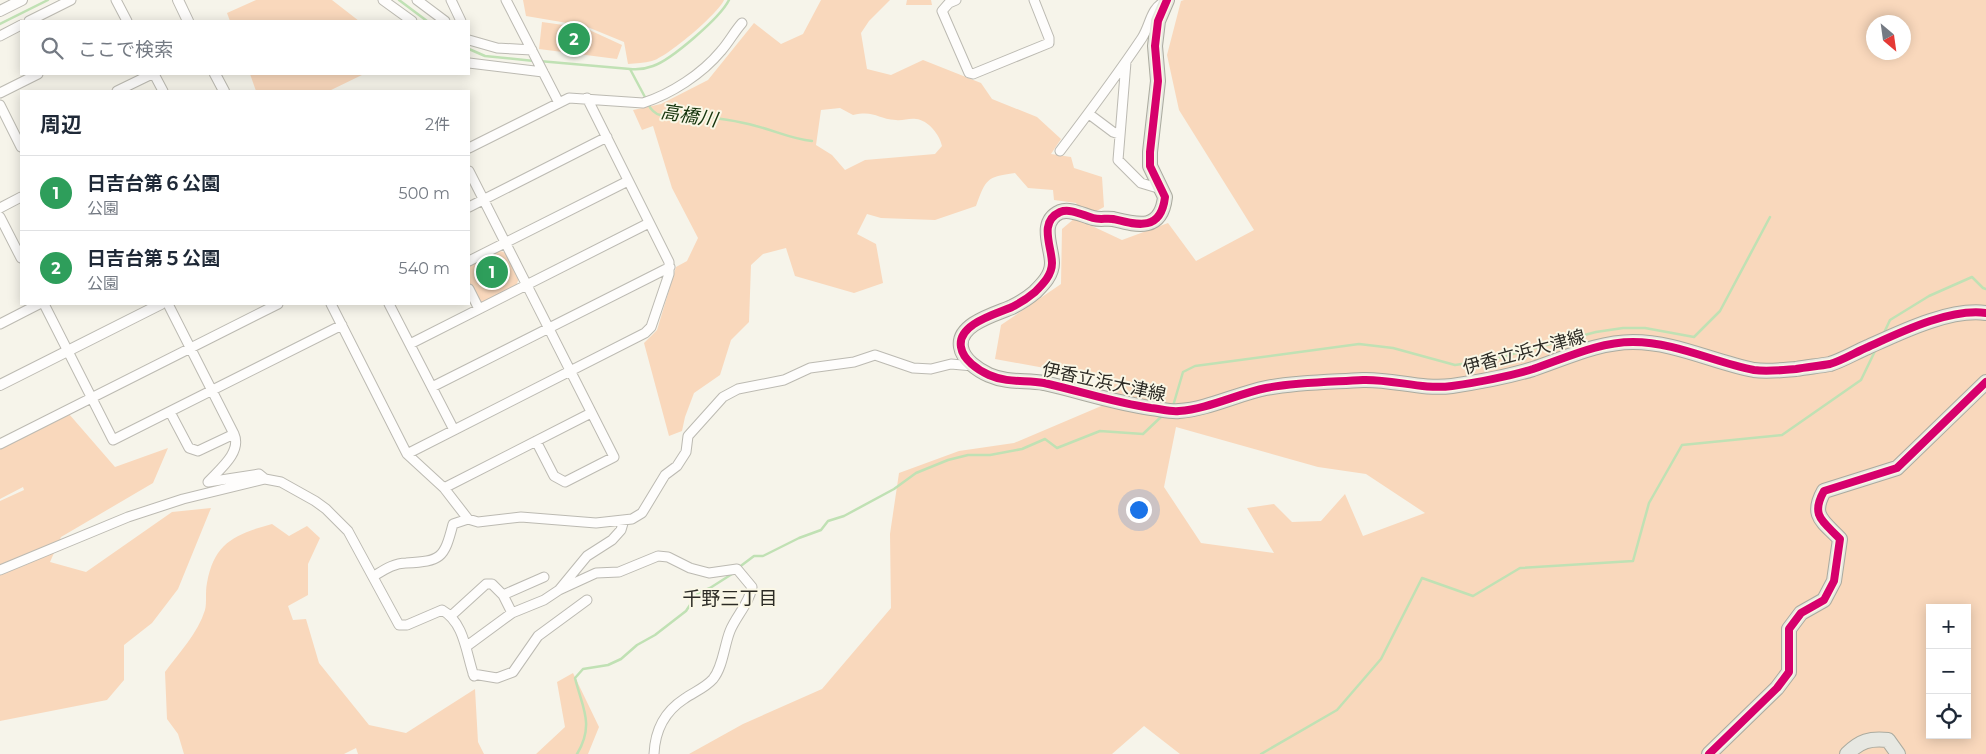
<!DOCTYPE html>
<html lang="ja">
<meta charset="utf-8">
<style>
:root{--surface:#fff;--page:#f2f2f3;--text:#1f2937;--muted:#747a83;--line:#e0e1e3;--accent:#73716a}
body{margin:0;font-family:Montserrat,"Noto Sans JP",sans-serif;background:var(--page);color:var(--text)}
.controls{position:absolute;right:15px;bottom:15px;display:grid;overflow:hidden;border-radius:0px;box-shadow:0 2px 12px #0003}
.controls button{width:45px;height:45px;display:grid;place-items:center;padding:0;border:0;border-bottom:1px solid var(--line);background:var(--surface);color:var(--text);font:25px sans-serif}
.compass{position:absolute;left:1866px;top:15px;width:45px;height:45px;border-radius:50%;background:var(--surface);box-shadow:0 2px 12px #0003;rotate:151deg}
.you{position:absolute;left:1138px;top:509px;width:18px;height:18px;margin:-12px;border:4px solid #fff;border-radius:50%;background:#1a73e8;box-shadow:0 0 0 8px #1a73e833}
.badge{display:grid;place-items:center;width:32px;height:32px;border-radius:50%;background:var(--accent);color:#fff;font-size:16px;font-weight:700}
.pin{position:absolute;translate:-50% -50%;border:2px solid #fff;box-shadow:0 1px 5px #0006}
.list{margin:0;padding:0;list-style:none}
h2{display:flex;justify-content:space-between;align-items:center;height:65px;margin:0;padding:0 20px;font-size:21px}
h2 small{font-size:16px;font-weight:400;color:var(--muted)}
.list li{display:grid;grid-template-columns:32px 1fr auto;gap:15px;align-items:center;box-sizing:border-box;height:75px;padding:0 20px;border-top:1px solid var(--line)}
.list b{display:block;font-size:19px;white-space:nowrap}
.list p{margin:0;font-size:16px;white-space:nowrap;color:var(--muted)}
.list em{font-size:16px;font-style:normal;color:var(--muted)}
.icon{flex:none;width:28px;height:28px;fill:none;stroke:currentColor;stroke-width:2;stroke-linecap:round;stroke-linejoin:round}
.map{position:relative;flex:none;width:1986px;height:754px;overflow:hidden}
.search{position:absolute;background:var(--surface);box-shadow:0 2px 12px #0003;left:20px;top:20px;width:450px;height:55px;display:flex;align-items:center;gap:12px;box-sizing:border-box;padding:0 18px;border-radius:0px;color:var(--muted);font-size:19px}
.panel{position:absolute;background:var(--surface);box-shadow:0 2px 12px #0003;left:20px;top:90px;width:450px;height:215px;border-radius:0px}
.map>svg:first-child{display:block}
</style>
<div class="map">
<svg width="1986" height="754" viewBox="0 0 1986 754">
<rect width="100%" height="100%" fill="#f6f4ea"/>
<path fill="#f9d8bc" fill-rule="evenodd" d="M256,0H332L359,21H230L227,13Z
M523,0H724C718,14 666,58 652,61C644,63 636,63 628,64L624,42L585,26L526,16Z
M821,0H890L869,21L861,33L867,69L891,75L923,60L981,83L992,99L1037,117L1061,139L1051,154L1071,157L1074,168L1102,177L1104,207L1091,214L1080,210L1076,203L1054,200L1053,190L1028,188L1015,173C986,177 986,179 976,206L935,220L881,218L867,214L857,234L876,244L883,283L854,293L795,276L786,248L763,254L751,265L749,322L731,340L720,375L694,393L685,417L682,431L669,436L644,343L657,330L676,267L687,261L698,238L672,188L653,126L642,130L633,110L661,104L708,80L754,23L781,44L803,34ZM840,108L853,115C875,110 877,119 896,120C902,121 909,118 916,119C928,120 940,135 942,146L935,154L865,160L845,170L832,155L816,145L821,110Z
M907,0H931L932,5H906Z
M1184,0H1986V754H1180L1144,726L1112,754H689L743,724L822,689L891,608L890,534L899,473L959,451L1014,443L1106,404L1110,380L995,359L1001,325L1061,284L1062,229L1075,218L1122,240L1168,223L1196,261L1254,230L1179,110L1167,55L1181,1ZM1874,22H1904V52H1874ZM1176,427L1318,467L1366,474L1425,513L1363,536L1345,494L1321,521L1292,522L1274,504L1247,508L1274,553L1201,543L1164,487ZM1930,608H1967V735H1930Z
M542,22L585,28L622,45L617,59L539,49Z
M250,74H364L329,91H256Z
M498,250L506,253L519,278L516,286L479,305L469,284V265Z
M69,414L115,467L168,448L153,483L61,537L50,562L86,572L172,512L211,508L178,589L152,623L124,645V680L107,700L0,721V501L24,490L23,487L0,499V449Z
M272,524L289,536L307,526L320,538L308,564V595L288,606L293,620L306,619L319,663L369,725L406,733L475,689L478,742L484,754H358L356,748L344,754H184L178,734L167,719L165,672C179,653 198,633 205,610C207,602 205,592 207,583C214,543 235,534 272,524Z
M573,673L599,727L588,754H536L565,727L557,682Z"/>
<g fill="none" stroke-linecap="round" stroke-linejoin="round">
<path stroke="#c0e1b4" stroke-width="2.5" d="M399,0L427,21
M0,24L48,0
M469,49L485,56L534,61
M539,61L630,69L646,99
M630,69C638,70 645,69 653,66C671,60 720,18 729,0
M648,104C657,122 672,114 688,115C710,117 735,120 756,126C776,131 792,139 812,141
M1883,335L1890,320L1929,296L1972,277L1983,288L1986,289
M1173,406L1183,372L1195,366L1359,344L1393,348L1455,365L1490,360L1596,332L1623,328H1645L1694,337L1720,311L1770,217
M738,568L754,556H763L799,538L821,530L828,521L844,516L894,489L916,473L948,460L968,455H990L1022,449L1045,439L1057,448L1100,431L1143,434L1163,415
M577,754C595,724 582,707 575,678L583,669L608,665L621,659L637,645L655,635L686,611L698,593L710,588L732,574
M1261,754L1337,710L1381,659L1422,578L1473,596L1520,568L1633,561L1649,503L1682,445L1782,435L1861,380L1876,349"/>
<g stroke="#bcbab2" stroke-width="11">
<path id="minor" d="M116,0L127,21
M383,0L412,21
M417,0L445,21
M451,0L461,21
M506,0L559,103
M956,0L949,3L942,11L969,73L973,74L1049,43V38L1034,0
M29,21L71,0
M0,36L21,25
M469,40L497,48L532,50
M1126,62L1118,160L1141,183L1161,189
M469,63L543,72
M154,74L163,91
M117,91L152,74
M0,93L38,74
M0,105L21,147
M1089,114L1113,132L1119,134
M469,148L569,98L643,103C671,94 702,74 721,51C729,42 734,32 742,23
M1060,151C1088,114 1116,77 1142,38C1151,24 1150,8 1166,1
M469,171L614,457L565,482L554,476L536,441
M469,207L607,137
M0,208L21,197
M0,217L21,258
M469,261L628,181
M469,289L479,309
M44,304L113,440L342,325
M168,304L234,434L198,451L189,448L170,412
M331,304L407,454L444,488L468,519
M389,304L454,430
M0,324L39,304
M410,344L649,223
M432,387L670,267
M234,434C242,452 220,469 208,482L259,474L265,479
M0,444L278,304
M407,454L645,333L651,327L669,274V262L587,98
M444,488L591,413
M0,570L128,517L183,499L265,479L281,482L315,501L326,509L348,531L399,625H407L442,610C465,623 466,654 474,676
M374,576C384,570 394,563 406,563C441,561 444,559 453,524L468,519L478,522L521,517L596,523L632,519L642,513L665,475L677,466L686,452L688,436L723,397L738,389L784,380L810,368L854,362L875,355L913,368L931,369L951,364L973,366
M559,590L596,573L619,572L658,556L668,557L690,568L709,573L737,569L752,587C749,604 736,616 730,631C724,646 723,667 713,679C705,688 694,692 684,699C664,712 655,731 654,754
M503,595L512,613
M452,615L486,584H492L503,595L544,577
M467,646L512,613L544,600L559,590L587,556L612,540L621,530L624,520
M473,674L497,678L513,672L538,636L587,600"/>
</g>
<g stroke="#bcbab2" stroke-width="12">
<path id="tertiary" d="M178,0L188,21
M0,11L22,0
M215,74L224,91
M0,385L161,304"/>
</g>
<g stroke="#abab9f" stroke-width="16">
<path id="primary" d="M1167,0L1158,21L1155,46L1158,81L1150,152V166L1165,197C1161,232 1137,225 1113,219C1106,218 1100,220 1093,218C1082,215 1070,208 1060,212C1038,222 1052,247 1052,263C1052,275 1043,284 1035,292C1028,298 1020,303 1012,307C996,314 957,324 961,347C963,360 978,370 989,375C1007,383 1025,380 1044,383C1080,391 1115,403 1151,408C1161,409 1170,412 1179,411C1208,409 1237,394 1266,388C1297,382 1331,382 1363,380C1393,379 1422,390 1452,386C1479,382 1507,377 1533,369C1566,358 1598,342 1633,342C1675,342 1713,362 1754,370C1767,372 1783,370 1796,369C1807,367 1819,366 1830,364C1843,360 1856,352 1868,347C1901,332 1950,308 1986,313
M1709,754L1777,688L1789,672V629L1801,613L1824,600L1834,581L1840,539C1823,521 1810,516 1824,491L1897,468L1986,382
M1847,754C1860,741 1870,738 1888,740L1898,754"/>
</g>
<use href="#minor" stroke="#fefdfc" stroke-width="9"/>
<use href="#tertiary" stroke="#fefdfc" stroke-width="10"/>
<use href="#primary" stroke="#e7e8e2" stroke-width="14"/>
<g stroke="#faf7e6" stroke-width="11">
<path id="cycleway" d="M1167,0L1158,21L1155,46L1158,81L1150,152V166L1165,197C1161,232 1137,225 1113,219C1106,218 1100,220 1093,218C1082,215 1070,208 1060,212C1038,222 1052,247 1052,263C1052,275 1043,284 1035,292C1028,298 1020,303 1012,307C996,314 957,324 961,347C963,360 978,370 989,375C1007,383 1025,380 1044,383C1080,391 1115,403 1151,408C1161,409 1170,412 1179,411C1208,409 1237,394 1266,388C1297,382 1331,382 1363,380C1393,379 1422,390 1452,386C1479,382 1507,377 1533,369C1566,358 1598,342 1633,342C1675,342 1713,362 1754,370C1767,372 1783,370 1796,369C1807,367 1819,366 1830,364C1843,360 1856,352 1868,347C1901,332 1950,308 1986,313
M1709,754L1777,688L1789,672V629L1801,613L1824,600L1834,581L1840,539C1823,521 1810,516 1824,491L1897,468L1986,382"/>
</g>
<use href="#cycleway" stroke="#d6006c" stroke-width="8"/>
</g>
<g text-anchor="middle" stroke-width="4" stroke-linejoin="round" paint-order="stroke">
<g font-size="18" fill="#2c2b25" stroke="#faf7e6">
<text transform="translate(1524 352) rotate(-15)" y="6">伊香立浜大津線</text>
<text transform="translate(1104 382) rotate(12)" y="6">伊香立浜大津線</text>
</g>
<g font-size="19" font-style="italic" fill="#15340c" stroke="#faf7e6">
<text transform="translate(689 115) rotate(9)" y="7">高橋川</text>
</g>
<g font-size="19" fill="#2c2b25" stroke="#faf7e6">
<text x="730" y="605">千野三丁目</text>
</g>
</g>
</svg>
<div class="controls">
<button>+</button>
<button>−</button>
<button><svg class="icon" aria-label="locate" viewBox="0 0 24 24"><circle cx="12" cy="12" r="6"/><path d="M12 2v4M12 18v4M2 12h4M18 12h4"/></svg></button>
</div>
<svg class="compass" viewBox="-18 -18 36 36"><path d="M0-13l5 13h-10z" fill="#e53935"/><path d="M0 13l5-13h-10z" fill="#747a83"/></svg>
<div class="you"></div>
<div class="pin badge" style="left:492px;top:272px;background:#2e9e5b">1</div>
<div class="pin badge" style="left:574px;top:39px;background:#2e9e5b">2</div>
<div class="search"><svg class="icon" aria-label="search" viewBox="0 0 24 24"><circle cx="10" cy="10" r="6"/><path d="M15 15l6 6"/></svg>ここで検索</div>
<section class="panel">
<h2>周辺<small>2件</small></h2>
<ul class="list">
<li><span class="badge" style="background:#2e9e5b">1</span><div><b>日吉台第６公園</b><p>公園</p></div><em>500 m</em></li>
<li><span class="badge" style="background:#2e9e5b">2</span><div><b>日吉台第５公園</b><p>公園</p></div><em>540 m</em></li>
</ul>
</section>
</div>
